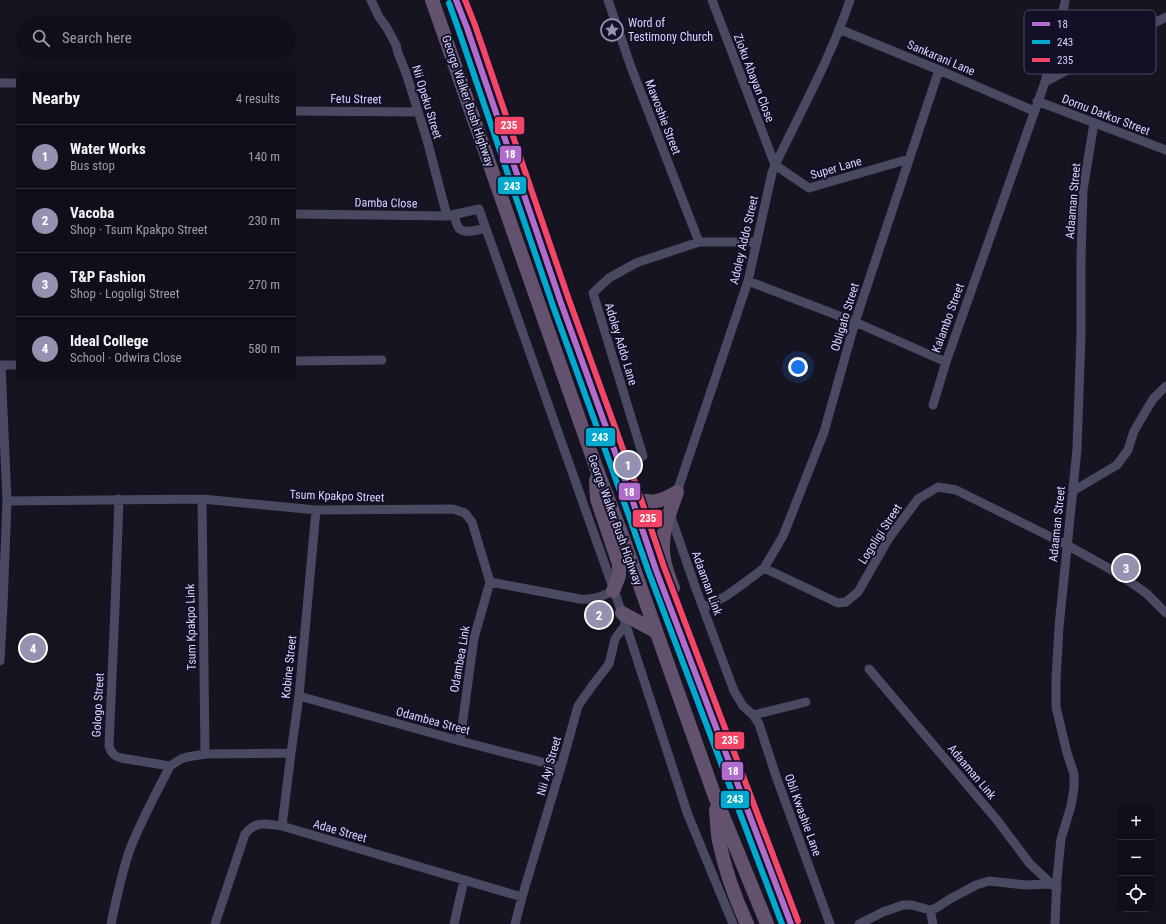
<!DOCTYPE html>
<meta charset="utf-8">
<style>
:root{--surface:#100f19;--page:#191822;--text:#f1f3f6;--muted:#9c9ca2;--line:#302f38;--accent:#9591b1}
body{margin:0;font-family:"Roboto Condensed",sans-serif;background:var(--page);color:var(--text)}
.controls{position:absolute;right:12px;bottom:12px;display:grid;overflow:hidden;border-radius:8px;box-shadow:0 4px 16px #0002}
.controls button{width:36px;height:36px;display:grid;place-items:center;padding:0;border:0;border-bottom:1px solid var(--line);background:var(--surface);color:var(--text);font:20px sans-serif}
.you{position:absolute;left:798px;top:367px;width:14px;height:14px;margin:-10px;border:3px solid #fff;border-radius:50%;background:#1a73e8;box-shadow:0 0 0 6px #1a73e833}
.badge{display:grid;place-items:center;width:26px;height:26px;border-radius:50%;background:var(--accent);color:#fff;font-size:13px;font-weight:700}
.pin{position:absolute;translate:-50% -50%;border:2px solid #fff;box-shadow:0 1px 4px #0006}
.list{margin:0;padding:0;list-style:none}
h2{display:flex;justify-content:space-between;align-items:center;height:52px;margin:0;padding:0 16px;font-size:17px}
h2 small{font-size:13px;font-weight:400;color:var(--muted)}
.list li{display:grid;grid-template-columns:26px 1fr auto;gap:12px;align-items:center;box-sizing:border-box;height:64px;padding:0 16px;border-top:1px solid var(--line)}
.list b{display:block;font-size:15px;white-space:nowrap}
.list p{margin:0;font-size:13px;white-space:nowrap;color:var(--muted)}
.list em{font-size:13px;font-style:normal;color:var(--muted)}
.icon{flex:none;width:22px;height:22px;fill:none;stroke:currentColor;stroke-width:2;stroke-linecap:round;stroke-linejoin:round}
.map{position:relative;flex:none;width:1166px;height:924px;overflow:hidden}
.search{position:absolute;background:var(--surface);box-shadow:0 4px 16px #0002;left:16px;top:16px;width:280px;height:44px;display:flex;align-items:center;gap:10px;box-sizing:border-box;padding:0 14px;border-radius:22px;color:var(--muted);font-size:15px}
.panel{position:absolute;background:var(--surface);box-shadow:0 4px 16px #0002;left:16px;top:72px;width:280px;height:308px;border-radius:8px}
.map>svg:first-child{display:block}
</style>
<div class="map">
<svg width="1166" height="924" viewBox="0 0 1166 924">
<rect width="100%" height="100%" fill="#161421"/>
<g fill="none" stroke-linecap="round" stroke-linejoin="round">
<path stroke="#4a4962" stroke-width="9" d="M371,0L379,17L387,28L396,45L398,53L406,73L427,140L447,216
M608,0L631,67L699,242
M712,0L775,165L809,188L909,159
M839,29L939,70L1034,111
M1045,82L1166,17
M0,83H19
M1037,101L1166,150
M293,111L418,112
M293,214L447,216L479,209L622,613L688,815L733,924
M454,215C455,218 456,223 458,227C463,235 478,230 485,228
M748,281L855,322L946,362
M293,361L382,360
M0,365H19
M933,405L946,362L1045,82L1065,2
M643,456L593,293L609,278L636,263L699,242H757
M1073,491L1117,465L1128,450L1134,431L1153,399L1166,386
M677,492L748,281L772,173L775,165C801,111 831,57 850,0
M119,499L115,608L109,746C111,753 114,756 121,758L170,766L181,759L187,757L205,754L291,753
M202,499L205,754
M7,501L202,499L316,510L453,509L465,513L472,522L490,582
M670,514L696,589L734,691L743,706L753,715L759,724L777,779L830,924
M764,568L783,536L824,432L855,322L939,70
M490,582L580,599C595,600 600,597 613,591
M703,608L726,596L747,581L764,568L838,603L846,602L858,592L889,538L918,499L938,487L956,490L1067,545L1119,574L1146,593L1166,613
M0,661L3,605L7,501L1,365
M869,669L997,820L1030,864L1057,889
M299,696L460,741L561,767
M753,715L806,702
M460,741L474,638L490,582
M282,826L291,753L299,696L316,510
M930,910L933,924
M111,924C116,900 121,876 129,852C140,822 156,794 170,766
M215,924L245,834C256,820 266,824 282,826L522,897
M454,924L464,880
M515,924L522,897L561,767L578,706L592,686L609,664L615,639L625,625
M859,924L883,912L903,905H912L930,910L936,908L950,899L976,885L989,881L1026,885L1051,884
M1055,924L1057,878L1061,839L1071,806L1074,788V774L1067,753L1056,707V679L1059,627L1077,449L1081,335V260L1083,190L1094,123"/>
<path stroke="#4a4962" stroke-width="11" d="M465,0L466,20"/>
<path stroke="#62526e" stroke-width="14" d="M432,0L597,470L622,535L714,794L767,924
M456,0L467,28L561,303L632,499L656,570L791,924
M596,480L597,499L619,564V576L613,591
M632,499C653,503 659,503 677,492
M673,588C668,575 663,562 663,549C662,529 671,510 677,492
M622,613L655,631
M716,810C717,820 717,831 719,841C725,870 735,898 747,924"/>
<g stroke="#130f26" stroke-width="9">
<path id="bus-1" d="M456,0L467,28L561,303L632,499L656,570L791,924"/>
</g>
<g stroke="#130f26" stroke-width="9">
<path id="bus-2" d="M449,3L459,31L553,306L624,502L649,573L782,924"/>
</g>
<g stroke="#130f26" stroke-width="9">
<path id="bus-3" d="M465,0L475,25L569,300L640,496L664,567L798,921"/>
</g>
<use href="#bus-1" stroke="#b06ccc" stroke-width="6"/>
<use href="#bus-2" stroke="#00a9ce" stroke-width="6"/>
<use href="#bus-3" stroke="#f34667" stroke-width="6"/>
</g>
<defs>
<g id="sight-ring" transform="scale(1.15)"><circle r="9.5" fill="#130f26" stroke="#9591b1" stroke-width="1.5"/><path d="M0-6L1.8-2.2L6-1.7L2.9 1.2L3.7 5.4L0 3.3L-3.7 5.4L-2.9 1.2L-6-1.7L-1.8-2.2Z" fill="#9591b1"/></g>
</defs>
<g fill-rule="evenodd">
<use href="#sight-ring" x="612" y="30"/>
</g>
<g text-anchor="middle" stroke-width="4" stroke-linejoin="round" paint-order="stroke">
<g font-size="12" fill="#d9d4ff" stroke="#130f26" text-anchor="start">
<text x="628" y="27">Word of<tspan x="628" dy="14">Testimony Church</tspan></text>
</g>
<g font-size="12" fill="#d9d4ff" stroke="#130f26">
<text transform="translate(941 58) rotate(23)" y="4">Sankarani Lane</text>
<text transform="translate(754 78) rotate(69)" y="4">Zioku Abayan Close</text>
<text transform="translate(356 99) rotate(1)" y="4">Fetu Street</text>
<text transform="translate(468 101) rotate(71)" y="4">George Walker Bush Highway</text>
<text transform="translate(427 102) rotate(73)" y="4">Nii Opeku Street</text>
<text transform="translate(1106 115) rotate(21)" y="4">Dornu Darkor Street</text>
<text transform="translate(663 117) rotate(69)" y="4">Mawoshie Street</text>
<text transform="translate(836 168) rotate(-16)" y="4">Super Lane</text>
<text transform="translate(1073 201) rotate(-85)" y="4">Adaaman Street</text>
<text transform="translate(386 203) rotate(1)" y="4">Damba Close</text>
<text transform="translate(744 240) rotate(-77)" y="4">Adoley Addo Street</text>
<text transform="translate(845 317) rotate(-73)" y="4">Obligato Street</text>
<text transform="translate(948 318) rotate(-70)" y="4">Kalambo Street</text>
<text transform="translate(621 344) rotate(73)" y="4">Adoley Addo Lane</text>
<text transform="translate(337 496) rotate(2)" y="4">Tsum Kpakpo Street</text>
<text transform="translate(615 520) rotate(70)" y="4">George Walker Bush Highway</text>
<text transform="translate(1057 524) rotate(-84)" y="4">Adaaman Street</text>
<text transform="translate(880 534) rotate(-57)" y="4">Logoligi Street</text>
<text transform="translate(707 583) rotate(70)" y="4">Adaaman Link</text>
<text transform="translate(191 627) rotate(-91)" y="4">Tsum Kpakpo Link</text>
<text transform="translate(460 659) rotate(-80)" y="4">Odambea Link</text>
<text transform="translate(289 667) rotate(-84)" y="4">Kobine Street</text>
<text transform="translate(98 705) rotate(-87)" y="4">Gologo Street</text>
<text transform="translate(433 721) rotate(15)" y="4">Odambea Street</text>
<text transform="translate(549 766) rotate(-74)" y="4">Nii Ayi Street</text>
<text transform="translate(972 772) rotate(50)" y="4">Adaaman Link</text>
<text transform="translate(803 815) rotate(70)" y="4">Obli Kwashie Lane</text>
<text transform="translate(340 831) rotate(16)" y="4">Adae Street</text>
</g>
</g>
<rect x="1024" y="10" width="132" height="64" rx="6" fill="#130f26" stroke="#4e4a67" stroke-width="1"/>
<rect x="1032" y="22" width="18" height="4" fill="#b06ccc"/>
<rect x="1032" y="40" width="18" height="4" fill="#00a9ce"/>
<rect x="1032" y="58" width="18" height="4" fill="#f34667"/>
<g font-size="11" fill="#d9d4ff">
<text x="1057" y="28">18</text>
<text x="1057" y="46">243</text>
<text x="1057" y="64">235</text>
</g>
<g stroke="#130f26" stroke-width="1.5">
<rect x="494" y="116" width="31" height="19" rx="4" fill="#f34667"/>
<rect x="499" y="145" width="23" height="19" rx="4" fill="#b06ccc"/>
<rect x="497" y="176" width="30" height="19" rx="4" fill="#00a9ce"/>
<rect x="585" y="427" width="31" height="20" rx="4" fill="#00a9ce"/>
<rect x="618" y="482" width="23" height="19" rx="4" fill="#b06ccc"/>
<rect x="632" y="509" width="31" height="19" rx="4" fill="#f34667"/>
<rect x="714" y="731" width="31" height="19" rx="4" fill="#f34667"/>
<rect x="721" y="761" width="23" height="20" rx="4" fill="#b06ccc"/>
<rect x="720" y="790" width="30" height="19" rx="4" fill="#00a9ce"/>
</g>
<g font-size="11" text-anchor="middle" font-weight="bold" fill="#fff">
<text x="509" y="129">235</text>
<text x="510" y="158">18</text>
<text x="512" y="190">243</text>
<text x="600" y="441">243</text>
<text x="629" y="496">18</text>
<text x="648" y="522">235</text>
<text x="730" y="744">235</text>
<text x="733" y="775">18</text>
<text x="735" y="803">243</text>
</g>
</svg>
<div class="controls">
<button>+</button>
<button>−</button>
<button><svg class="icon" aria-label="locate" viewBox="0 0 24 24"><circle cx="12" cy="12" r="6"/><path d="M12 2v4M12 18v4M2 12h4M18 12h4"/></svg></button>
</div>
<div class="you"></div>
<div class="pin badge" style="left:628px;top:465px">1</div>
<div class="pin badge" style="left:599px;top:615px">2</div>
<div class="pin badge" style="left:1126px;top:568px">3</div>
<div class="pin badge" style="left:33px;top:648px">4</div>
<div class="search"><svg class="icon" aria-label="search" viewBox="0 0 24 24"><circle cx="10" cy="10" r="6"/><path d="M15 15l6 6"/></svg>Search here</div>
<section class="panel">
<h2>Nearby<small>4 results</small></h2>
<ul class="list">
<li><span class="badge">1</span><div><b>Water Works</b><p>Bus stop</p></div><em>140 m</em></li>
<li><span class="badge">2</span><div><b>Vacoba</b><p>Shop · Tsum Kpakpo Street</p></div><em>230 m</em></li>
<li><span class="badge">3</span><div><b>T&amp;P Fashion</b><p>Shop · Logoligi Street</p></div><em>270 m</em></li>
<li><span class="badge">4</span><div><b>Ideal College</b><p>School · Odwira Close</p></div><em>580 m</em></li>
</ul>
</section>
</div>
